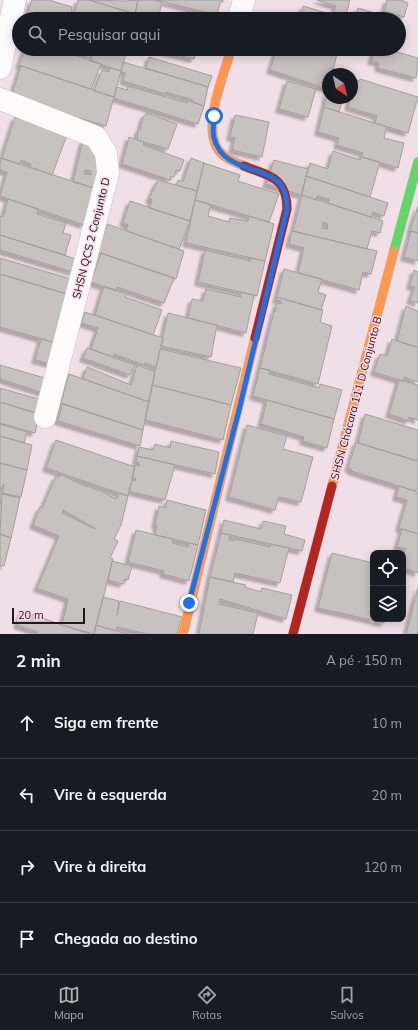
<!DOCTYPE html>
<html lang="pt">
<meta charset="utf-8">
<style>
:root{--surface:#171b24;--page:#20242c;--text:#f1f3f6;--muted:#9ea1a6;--line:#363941;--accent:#b5b0b4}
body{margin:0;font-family:Mulish,sans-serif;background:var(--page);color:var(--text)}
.controls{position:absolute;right:12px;bottom:12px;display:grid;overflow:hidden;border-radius:8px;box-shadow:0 2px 10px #0003}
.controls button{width:36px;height:36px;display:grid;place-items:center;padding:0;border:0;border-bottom:1px solid var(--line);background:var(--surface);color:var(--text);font:20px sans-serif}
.compass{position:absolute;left:322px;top:68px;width:36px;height:36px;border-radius:50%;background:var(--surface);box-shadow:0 2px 10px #0003;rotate:145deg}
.scale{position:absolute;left:12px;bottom:10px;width:73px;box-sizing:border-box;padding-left:4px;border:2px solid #23181d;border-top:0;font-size:11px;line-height:14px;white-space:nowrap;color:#23181d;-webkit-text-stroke:3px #f8d8e6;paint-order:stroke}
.stop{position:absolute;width:12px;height:12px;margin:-9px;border:3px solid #1a73e8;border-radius:50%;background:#fff}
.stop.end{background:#1a73e8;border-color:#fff;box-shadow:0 1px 4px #0008}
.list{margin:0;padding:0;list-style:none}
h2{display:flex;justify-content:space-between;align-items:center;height:52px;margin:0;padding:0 16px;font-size:17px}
h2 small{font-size:13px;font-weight:400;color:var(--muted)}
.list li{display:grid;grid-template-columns:26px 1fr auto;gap:12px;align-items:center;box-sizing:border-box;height:72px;padding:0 16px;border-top:1px solid var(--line)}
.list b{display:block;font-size:15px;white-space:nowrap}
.list em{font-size:13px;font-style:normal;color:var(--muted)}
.icon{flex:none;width:22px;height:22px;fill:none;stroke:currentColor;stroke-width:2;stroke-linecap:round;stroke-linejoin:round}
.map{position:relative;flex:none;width:418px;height:634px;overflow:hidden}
.search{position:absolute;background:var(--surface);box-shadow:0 2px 10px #0003;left:12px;right:12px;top:12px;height:44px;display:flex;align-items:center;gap:10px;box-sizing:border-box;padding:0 14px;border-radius:22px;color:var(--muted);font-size:15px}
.sheet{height:340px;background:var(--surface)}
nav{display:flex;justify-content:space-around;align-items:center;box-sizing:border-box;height:56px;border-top:1px solid var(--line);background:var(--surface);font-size:11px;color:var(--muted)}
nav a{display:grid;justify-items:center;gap:2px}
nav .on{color:var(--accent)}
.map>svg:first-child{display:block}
</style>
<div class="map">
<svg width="418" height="634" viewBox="0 0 418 634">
<defs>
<filter id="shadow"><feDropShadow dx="-3.5" dy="3.5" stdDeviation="1" flood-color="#0004"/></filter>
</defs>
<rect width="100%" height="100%" fill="#f1dfe7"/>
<path fill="#c7c1bf" stroke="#a49e9c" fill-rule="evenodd" filter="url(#shadow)" d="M32,0H49L72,7L70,19H26Z
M78,0H89L135,14L134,19H72Z
M89,0L125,1L138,0L135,14Z
M138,0H154L162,2L159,15L164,19H134Z
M156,0H223V2H220L217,15Z
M317,0H350L345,19L333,15L336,6Z
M387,0H401L408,3L404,17L384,11Z
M303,6L337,16L336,19H300Z
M358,8L382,15L381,19H354Z
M187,11L208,17L209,13L226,17V19H185Z
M25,49H57L101,64L91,89L19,65Z
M59,49H92L90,58Z
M94,49L127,51L121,71L91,61Z
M152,49H197L194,59Z
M270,49H320L337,54L332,74H328V89L270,70L276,51Z
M320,49H338L337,54Z
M375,49H386L418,58L416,78L378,68L379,63L371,61Z
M149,57L212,76L208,87L146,68Z
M123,62L208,87L204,106L193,102V100L166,92V94L123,81L125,73L121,72Z
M21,66L114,97L106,126L79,118V120L11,97Z
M110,68L121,71L114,97L94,91L102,70L109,72Z
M360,79L418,97L408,133L375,123L377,116L348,107L356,80L359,81Z
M287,81L316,89L308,117L279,109Z
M128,86L187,103L188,101L204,106L198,124L114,98L117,87L127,90Z
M328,89V98H343L339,112L324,107Z
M324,107L387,127L384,138L404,143L398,168L362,157L363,153L337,145L339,138L318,132Z
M147,113L177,124L168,149L137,140L138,130H140L143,117Z
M235,115L269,122L262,157L232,150L235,138L230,137Z
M15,117L67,135L52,175L30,167L31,164L21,160L19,164L2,158Z
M129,137L144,142L143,145L184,160L180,171L176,170L174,177L171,176L170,180L122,164Z
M83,140L103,147L93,188L73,182ZM85,170L91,171V175L84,174Z
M333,151L360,160L361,157L380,162L370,197L306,176L310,163L328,169Z
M0,158L94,188L84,225L0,196L7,172L0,170Z
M191,158L204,163L197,191L176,185L178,180L183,182Z
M274,160L308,169L301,195L266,184Z
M204,163L240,175L238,181L279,194L269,222L195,200Z
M306,176L388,203L384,216L373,212L371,217L328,203L329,199L317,196L316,200L302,195Z
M158,180L197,191L190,221L149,208L152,200L149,199Z
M302,195L383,221L380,233L372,231L367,249L293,231ZM323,222L328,224L327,229L322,228Z
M8,199L38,209L37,214L66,223L63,233L71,235L65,255L0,235V216L3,217Z
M195,200L211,205L208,216L229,222L230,218L248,221L249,216L274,224L265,261L186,243Z
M130,201L190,221L179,249L126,231L128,225L123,223Z
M418,206V233L410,231Z
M107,224L184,251L176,279L97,252Z
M292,231L377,251L371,274L363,272L359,290L298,273L304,248L289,244Z
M411,231L418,233V261L404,257Z
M0,235L76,259L73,272L0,250Z
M205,250L250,261L251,258L265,261L257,296L198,282Z
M101,253L174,278L164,303L117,287L116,291L91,282Z
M0,258L71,279L67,294L0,274Z
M284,269L322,279L318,292L326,295L321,310L277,297Z
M414,270L418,272V303L410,300L415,287L410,286Z
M0,274L67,294L56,343L0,327Z
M104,286L127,294L125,297L162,310L153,335L95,315Z
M206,289L241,297V292L254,295L246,333L188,318L192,299L203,301Z
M277,297L323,310L320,322L332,326L318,384L260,368L274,311L275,312L277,303L281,304V301L276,300Z
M406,306L418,311V347L397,341Z
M85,312L163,338L156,367L145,363L144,365L114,354L113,357L91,349L98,328L81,323Z
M168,313L217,325L211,357L161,346Z
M41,339L56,343L51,364L35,360Z
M392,339L418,348V382L404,377L403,381L374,372L380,354L387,356Z
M87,348L135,365L130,375L83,358Z
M160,349L241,368L231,405L152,385Z
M0,365L48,379L44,393L0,379Z
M137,365L155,372L149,402L83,379L87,367L131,385Z
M260,368L270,370L269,374L319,388L320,384L342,390L334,419L253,396Z
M69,374L149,402L143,430L61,403Z
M399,380L418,385V420L409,417V421L389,414Z
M152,385L231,405L223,440L145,420Z
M0,388L42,400L39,414L0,402Z
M267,400L334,419L327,448L303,441L304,437L261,424Z
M0,402L39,414L35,433L0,423Z
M62,404L143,430L140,446L58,421Z
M365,414L418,430V457L416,461L358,443Z
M0,424L27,432L24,443L0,436Z
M247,425L287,436L283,449L313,457L301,502L279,497L275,510L229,497Z
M0,436L32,445L27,470L0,463Z
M56,440L135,467L128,496L46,468Z
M171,441L219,452L215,474L137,456L139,447L153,450L155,444L170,448Z
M356,442L418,461V490L416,489L415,491L351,471V469L348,468Z
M137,456L175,465L165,500L129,491L132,480L135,481L136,478H132L135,465L139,466V463L136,462Z
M0,463L27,470L21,497L3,493L4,484L0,490Z
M61,475L87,487L88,486L98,491L99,490L116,499L120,493L128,496L121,525L114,539L118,541L110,558L113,559L94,634L62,625L68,599L37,588L59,536L33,525L40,507L42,508L56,476L59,477ZM63,510L95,528V529L62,513Z
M399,486L418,492V534L399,528L407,500L396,497Z
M2,494L20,498L11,538L0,534Z
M167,500L206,510L198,545L155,535L157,525H155L159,506L166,508Z
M224,520L261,529L263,521L286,526L284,534L305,540L302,551L221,533Z
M402,529L418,534V573L403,568L405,549L397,547Z
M136,530L173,539L172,543L188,547L189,543L198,545L189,581L163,574L164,571L128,562Z
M221,533L230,535L229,540L234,541L235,539L270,547L271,544L289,548L280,583L235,573L233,582L210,577Z
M0,534L11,538L4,566L0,565Z
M332,553L373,563V619H385L384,623L318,608Z
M112,561L132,566L128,580L125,579L123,584L108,580Z
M210,577L246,585L245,587L261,592L262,588L292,595L286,619L220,599L219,604L258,613L253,634H199Z
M418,587V634H406Z
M103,597L119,601L117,615L120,601L182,617L177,634H148L117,627L116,631L96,625Z
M22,611L62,625L90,634H36L37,632L17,625Z
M96,625L116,631L129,634H94Z"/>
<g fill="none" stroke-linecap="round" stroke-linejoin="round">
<g stroke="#cabbc2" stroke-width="23">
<path id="street" d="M239,19L244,0
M0,68L15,0
M0,99L96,137L106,153L108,173L45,417"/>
</g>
<g stroke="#cabbc2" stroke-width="10">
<path id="fast" d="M394,251L418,162"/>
</g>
<g stroke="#cabbc2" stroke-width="10">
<path id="slow" d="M231,49C224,76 204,120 216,146C221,157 234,162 244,166
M332,486L394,251
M183,634L255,338"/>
</g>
<g stroke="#cabbc2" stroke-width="10">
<path id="jam" d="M244,166C269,176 287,177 287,209L255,338
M293,634L332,486"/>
</g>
<use href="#street" stroke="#fdfafb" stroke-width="22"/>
<use href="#fast" stroke="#63d668" stroke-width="9"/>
<use href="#slow" stroke="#ff974d" stroke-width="9"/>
<use href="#jam" stroke="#b3261e" stroke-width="9"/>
</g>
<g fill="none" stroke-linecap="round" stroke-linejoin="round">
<path stroke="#1a73e8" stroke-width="5" d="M189,603L239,410L287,209C287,202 287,195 283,188C271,165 223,174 214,138C212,131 214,123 214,116"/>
</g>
<g text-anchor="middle" stroke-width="3" stroke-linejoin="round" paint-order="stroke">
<g font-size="11" fill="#23181d" stroke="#f8d8e6">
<text transform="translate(91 238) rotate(-76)" y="4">SHSN QCS 2 Conjunto D</text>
<text transform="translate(356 398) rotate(-75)" y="4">SHSN Chácara 111 D Conjunto B</text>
</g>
</g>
</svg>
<div class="controls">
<button><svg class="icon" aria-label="locate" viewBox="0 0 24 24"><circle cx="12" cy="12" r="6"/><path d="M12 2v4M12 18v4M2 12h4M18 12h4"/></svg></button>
<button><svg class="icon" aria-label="layers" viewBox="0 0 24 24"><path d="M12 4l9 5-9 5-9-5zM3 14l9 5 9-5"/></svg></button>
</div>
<svg class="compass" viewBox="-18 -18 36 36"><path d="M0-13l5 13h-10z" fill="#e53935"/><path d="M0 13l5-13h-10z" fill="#9ea1a6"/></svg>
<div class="scale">20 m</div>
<div class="stop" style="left:214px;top:116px"></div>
<div class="stop end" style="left:189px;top:603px"></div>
<div class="search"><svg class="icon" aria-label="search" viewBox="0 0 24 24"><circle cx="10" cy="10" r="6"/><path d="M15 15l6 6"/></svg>Pesquisar aqui</div>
</div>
<section class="sheet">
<h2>2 min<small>A pé · 150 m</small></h2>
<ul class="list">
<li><svg class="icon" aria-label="ahead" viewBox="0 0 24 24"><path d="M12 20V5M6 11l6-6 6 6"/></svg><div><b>Siga em frente</b></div><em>10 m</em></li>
<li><svg class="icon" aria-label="left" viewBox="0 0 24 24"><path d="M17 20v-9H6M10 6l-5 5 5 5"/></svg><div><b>Vire à esquerda</b></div><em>20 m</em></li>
<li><svg class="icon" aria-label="right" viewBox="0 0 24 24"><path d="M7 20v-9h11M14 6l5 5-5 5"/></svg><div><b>Vire à direita</b></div><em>120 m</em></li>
<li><svg class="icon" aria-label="arrive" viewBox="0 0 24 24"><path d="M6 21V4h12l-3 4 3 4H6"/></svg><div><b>Chegada ao destino</b></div></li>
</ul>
</section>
<nav>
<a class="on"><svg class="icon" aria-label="map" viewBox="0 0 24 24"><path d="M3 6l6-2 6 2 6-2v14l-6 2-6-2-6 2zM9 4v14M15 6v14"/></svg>Mapa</a>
<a><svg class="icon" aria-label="directions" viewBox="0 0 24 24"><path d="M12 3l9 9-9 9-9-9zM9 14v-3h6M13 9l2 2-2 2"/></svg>Rotas</a>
<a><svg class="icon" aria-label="saved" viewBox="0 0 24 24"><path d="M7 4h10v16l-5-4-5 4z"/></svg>Salvos</a>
</nav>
